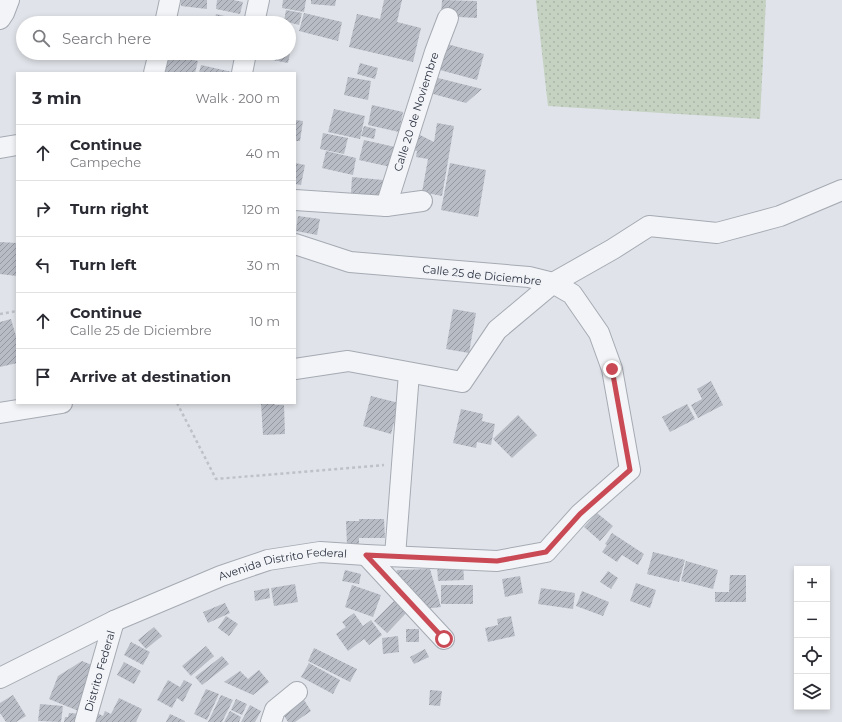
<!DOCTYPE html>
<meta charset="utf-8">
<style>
:root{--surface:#fff;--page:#f2f2f3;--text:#2b2b33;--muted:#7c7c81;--line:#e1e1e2}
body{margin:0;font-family:Montserrat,sans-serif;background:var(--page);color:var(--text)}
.controls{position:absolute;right:12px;bottom:12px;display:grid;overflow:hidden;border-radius:0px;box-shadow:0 2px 6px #0003}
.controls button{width:36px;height:36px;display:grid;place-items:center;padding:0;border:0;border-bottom:1px solid var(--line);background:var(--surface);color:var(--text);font:20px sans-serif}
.stop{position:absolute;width:12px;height:12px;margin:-9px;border:3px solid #c94a55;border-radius:50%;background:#fff}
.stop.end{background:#c94a55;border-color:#fff;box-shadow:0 1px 4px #0008}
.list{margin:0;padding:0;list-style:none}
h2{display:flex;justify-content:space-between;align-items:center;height:52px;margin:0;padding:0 16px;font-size:17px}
h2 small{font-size:13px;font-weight:400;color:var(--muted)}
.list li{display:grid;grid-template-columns:26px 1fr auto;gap:12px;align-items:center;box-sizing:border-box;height:56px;padding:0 16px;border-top:1px solid var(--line)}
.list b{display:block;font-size:15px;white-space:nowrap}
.list p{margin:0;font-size:13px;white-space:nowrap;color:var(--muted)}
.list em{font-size:13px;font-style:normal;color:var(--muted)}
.icon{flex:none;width:22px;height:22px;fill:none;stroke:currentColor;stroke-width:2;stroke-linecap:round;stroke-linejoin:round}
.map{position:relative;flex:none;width:842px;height:722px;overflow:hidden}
.search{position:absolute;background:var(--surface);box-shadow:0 2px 6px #0003;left:16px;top:16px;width:280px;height:44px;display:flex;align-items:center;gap:10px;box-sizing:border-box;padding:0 14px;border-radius:22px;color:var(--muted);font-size:15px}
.panel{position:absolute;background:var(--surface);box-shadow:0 2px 6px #0003;left:16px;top:72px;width:280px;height:332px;border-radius:0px}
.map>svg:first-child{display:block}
</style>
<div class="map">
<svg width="842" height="722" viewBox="0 0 842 722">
<defs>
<pattern id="grass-dots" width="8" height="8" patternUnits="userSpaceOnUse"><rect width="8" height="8" fill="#c5d2c2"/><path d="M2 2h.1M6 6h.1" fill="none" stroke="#a9b5a8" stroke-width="1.8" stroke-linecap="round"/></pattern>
<pattern id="building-hatch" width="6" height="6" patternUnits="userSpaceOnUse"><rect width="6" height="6" fill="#b8bcc5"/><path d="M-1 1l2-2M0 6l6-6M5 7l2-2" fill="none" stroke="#9699a1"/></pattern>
</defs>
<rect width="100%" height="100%" fill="#e0e3e9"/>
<path fill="url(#grass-dots)" d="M536,0H766L760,119L548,106Z"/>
<path fill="url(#building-hatch)" d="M181,0H207V9L181,6Z
M217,0H233L243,2L240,14L216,9Z
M283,0H306L304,12L282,8Z
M311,0H336L335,6L311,4Z
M384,0H402L397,22L421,28L413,62L349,47L357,14L380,19Z
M442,0L477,1V18L441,16Z
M286,10L302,13L299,25L284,21Z
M304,13L342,22L338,41L299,31Z
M216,14L250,22V23H214Z
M447,44L484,54L477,80L440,70Z
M161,53L198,61L195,73H165L157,71Z
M268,53H290L288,63L267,59Z
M360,63L378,68L375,79L357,74Z
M201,65L232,72V73H199Z
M430,76L482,89L466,103L426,92Z
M348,77L371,81L368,100L344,95Z
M372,105L403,112L399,132L368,125Z
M334,109L365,116L360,139L328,132Z
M295,120L303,121L300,141H295Z
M437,123L454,126L442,196L422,192L428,159L416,157L417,151L411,150L414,132L434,142Z
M364,126L376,129L374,139L361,136Z
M323,133L348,138L344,154L320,149Z
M364,140L395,147L391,167L359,160Z
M326,151L356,158L353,175L322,168Z
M295,163L305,165L301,185L295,184Z
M450,163L486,170L478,217L441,210Z
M352,177L383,180L381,196L351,193Z
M298,216L320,219L317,235L296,231Z
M0,242L17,243V276L0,274Z
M453,309L476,313L469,353L446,349Z
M11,319L17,340V363L0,367V322Z
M711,381L723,405L698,418L691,405L702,399L697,389Z
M371,396L399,403L391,434L363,426Z
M261,403H275V405H284L285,434L263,435Z
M687,404L695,419L670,432L662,417Z
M461,409L483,414L482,421L495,424L491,445L477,442L476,448L453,443Z
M518,415L537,435L512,458L493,439Z
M597,513L613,526L600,541L584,527Z
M359,519H384L385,538H359V544L347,545L346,521H359V528Z
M612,533L644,554L638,565L622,555L617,562L602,552L607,545L605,544Z
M653,552L685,560L679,582L647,574Z
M686,561L718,570L713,589L681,581Z
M463,563L464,580L438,581L437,564Z
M430,569L441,607L423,609L393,581L397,570Z
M345,570L361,574L359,584L342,581Z
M608,571L618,578L611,589L600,582Z
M730,575H746V602H715V592H729Z
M520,576L523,593L505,597L502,579Z
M636,583L656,590L650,608L630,601Z
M295,584L298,602L274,606L271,588Z
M352,585L381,595L373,617L345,607Z
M441,585H473V604H441Z
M269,588L270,598L255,601L254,591Z
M541,588L575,593L573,609L538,604Z
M582,591L609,602L603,616L576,606Z
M398,597L410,609L387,633L374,621Z
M225,603L230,613L208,623L203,612Z
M354,613L363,626L371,620L382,635L369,645L364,639L348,651L336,634L346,627L342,622Z
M226,616L238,624L229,636L218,628Z
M511,616L515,636L488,642L485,628L498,625L497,619Z
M154,627L162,636L146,649L138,640Z
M406,629H419V642H406Z
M398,636L399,652L383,654L382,638Z
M131,642L150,652L143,665L124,655Z
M206,646L214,656L191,676L182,666Z
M314,648L357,669L350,682L308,661Z
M425,649L429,657L414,664L410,657Z
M222,656L229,664L202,685L195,677Z
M82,661L99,668L81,712L49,699L58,676Z
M124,662L141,671L134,684L117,675Z
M309,663L340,680L333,694L301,677Z
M259,670L269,682L253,695L224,682L240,671L248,679Z
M168,680L180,687L184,680L192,684L183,702L177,698L172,708L157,700Z
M206,689L219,694L207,720L194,714Z
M430,690L442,691L440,706L429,705Z
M13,695L26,716L16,722H6L0,713V703Z
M221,695L233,700L222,722H208Z
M119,698L142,709L136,722H93L97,713L103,716L105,711L111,714Z
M236,699L247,704L242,715L231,710Z
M304,700L311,711L295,722H288L283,714Z
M40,704L63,706L61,722L38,721Z
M250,705L261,711L255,722H241Z
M230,711L241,717L239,722H224Z
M69,713L82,714L81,722H64L65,717H68Z
M170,714L185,721L184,722H166Z"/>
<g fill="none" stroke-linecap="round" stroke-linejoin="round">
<g stroke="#a5aab3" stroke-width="22">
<g id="minor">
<path d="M0,19L4,13L9,0"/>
<path d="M165,23L170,0"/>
<path d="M254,23L259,0"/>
<path d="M154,73L159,53"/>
<path d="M242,73L246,53"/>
<path d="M0,148L17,145"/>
<path d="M295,200L386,206L422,201"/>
<path id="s1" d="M386,206L435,52L448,18"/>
<path d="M295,369L348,361L462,382L497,330L553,283L613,249L649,226L717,233L780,216L842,190"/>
<path d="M0,413L62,403"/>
<path d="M366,555L444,639"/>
<path d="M395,556L409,373"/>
<path id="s2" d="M0,678L114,621L221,576L268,560L320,552L366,555L497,561L546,552L580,514L630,470L612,369L599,333L572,294L553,283L529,277L350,262L295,244"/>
<path id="s3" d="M85,722L114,621"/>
<path d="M271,722L275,710L297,692"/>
</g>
</g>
<path stroke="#bec1c7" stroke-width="2.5" stroke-dasharray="3 3" stroke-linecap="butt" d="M0,314L17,311
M177,403L216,479L384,465"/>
<use href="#minor" stroke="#f3f4f7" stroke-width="20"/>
</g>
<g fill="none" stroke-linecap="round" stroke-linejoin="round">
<path stroke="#c94a55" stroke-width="5" d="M444,639L366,555L497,561L546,552L580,514L630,470L612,369"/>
</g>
<g text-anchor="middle" stroke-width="3.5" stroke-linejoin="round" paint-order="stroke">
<g font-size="11" fill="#293040" stroke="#f0f2f6">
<text dy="4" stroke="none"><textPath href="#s1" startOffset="99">Calle 20 de Noviembre</textPath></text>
<text transform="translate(482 275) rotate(6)" y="4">Calle 25 de Diciembre</text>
<text dy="4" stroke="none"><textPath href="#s2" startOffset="307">Avenida Distrito Federal</textPath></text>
<text dy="4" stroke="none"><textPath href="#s3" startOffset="53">Distrito Federal</textPath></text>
</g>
</g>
</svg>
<div class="controls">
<button>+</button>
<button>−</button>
<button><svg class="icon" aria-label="locate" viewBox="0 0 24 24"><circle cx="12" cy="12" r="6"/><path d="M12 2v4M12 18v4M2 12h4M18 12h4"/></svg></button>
<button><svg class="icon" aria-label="layers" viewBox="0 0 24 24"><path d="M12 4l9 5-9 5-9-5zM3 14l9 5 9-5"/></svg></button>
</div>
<div class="stop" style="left:444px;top:639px"></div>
<div class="stop end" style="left:612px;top:369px"></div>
<div class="search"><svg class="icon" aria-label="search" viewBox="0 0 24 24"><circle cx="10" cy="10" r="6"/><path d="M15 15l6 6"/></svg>Search here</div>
<section class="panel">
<h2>3 min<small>Walk · 200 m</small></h2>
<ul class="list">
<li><svg class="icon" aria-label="ahead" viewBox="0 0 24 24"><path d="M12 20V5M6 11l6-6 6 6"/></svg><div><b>Continue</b><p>Campeche</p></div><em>40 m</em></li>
<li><svg class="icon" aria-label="right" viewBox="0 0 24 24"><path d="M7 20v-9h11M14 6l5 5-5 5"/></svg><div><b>Turn right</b></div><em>120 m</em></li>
<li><svg class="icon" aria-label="left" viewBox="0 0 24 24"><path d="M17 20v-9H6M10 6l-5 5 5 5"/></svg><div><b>Turn left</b></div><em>30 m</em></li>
<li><svg class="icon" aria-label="ahead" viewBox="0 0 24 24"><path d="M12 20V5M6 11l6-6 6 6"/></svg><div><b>Continue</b><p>Calle 25 de Diciembre</p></div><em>10 m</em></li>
<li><svg class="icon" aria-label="arrive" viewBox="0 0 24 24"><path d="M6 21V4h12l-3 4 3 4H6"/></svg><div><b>Arrive at destination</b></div></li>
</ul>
</section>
</div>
